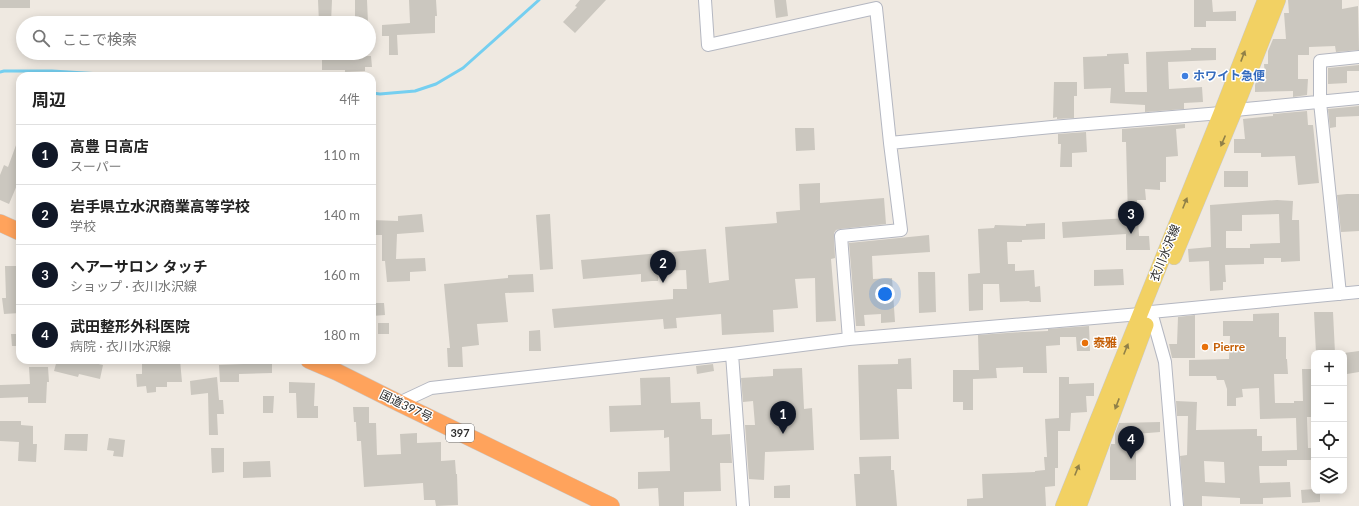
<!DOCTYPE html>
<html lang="ja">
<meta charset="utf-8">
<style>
:root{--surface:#fff;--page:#f6f6f6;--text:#222;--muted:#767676;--line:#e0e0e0;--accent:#111827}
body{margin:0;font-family:Lato,"Noto Sans JP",sans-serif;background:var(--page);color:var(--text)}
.controls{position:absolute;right:12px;bottom:12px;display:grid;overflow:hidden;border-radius:8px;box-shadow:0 2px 10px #0003}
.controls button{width:36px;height:36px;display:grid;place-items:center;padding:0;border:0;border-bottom:1px solid var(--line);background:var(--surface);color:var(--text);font:20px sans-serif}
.you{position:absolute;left:885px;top:294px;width:14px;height:14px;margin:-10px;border:3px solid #fff;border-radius:50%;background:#1a73e8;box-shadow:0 0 0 6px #1a73e833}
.badge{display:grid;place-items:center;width:26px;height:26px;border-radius:50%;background:var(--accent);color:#fff;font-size:13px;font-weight:700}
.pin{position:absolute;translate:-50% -33px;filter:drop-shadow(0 1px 2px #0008)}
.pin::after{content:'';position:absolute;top:21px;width:14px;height:12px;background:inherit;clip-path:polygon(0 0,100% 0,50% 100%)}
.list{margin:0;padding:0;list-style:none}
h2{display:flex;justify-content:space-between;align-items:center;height:52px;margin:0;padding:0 16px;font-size:17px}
h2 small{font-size:13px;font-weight:400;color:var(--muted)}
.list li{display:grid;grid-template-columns:26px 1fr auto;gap:12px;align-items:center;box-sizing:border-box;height:60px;padding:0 16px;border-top:1px solid var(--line)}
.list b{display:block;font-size:15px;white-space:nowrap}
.list p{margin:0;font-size:13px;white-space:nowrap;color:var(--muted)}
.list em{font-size:13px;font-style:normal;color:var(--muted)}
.icon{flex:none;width:22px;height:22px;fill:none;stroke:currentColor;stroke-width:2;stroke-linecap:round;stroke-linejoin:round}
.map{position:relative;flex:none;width:1359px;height:506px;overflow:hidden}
.search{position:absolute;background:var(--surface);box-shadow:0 2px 10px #0003;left:16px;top:16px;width:360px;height:44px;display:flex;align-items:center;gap:10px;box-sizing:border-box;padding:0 14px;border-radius:22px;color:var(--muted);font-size:15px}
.panel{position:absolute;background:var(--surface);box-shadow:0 2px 10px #0003;left:16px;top:72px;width:360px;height:292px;border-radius:12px}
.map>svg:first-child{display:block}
</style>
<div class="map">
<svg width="1359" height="506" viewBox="0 0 1359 506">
<rect width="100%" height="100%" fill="#efe9e1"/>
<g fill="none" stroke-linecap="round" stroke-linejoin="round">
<path stroke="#75cff0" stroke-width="3" d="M0,72L4,71H52L134,76
M372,93L380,94L415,91L436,84L463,68L539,0"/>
</g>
<path fill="#cbc7bf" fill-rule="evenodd" d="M0,0H30V8H0Z
M318,0H332L331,23H319Z
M355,0H367L368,23H355Z
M409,0H436L437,16H435V33L397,35L398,55H389V36H382V25L410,23Z
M580,0H606L575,33L563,22L577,7L575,6Z
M774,0H786L788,16L776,18Z
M1194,0H1212L1213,12L1236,11V21H1206V27H1194Z
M1288,0H1342V9L1358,6L1359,50L1336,52L1335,46L1309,47V55H1298V79H1308L1307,95L1293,97V91L1255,92V85L1258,76H1265L1264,64H1268V51L1273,39H1286L1284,13H1289Z
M1191,48H1216V60L1168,62L1169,89L1202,87L1203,102L1184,103V109L1145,112V105L1110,103L1111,88L1084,89L1083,57L1107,56V54L1128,53L1129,64H1124L1125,92H1147L1146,52L1191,50Z
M322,53H339V56H371L372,67H365V71L345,72V70H322Z
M1359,65V71H1347V83L1328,84V68Z
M1054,82H1077V96H1074V118L1057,119V117L1053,118Z
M1359,106V116L1336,117V127L1330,128L1328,109Z
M1307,111L1308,125H1313L1319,183L1298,185L1295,156L1261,157V153H1234V139H1245L1243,119L1273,116V114Z
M1185,124V128L1176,129L1178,156L1166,157V182H1160V190L1145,189L1146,200H1137L1139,236H1149L1150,250H1126V234L1063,238L1062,222L1128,218L1126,142H1122V129Z
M795,128H814L815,150L796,151Z
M1086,132L1087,152L1072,153V167H1060L1061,144H1058V134Z
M19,137L20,178L9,204L0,200V175L4,165L8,167Z
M1224,171H1248V187H1224Z
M820,183V203L884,198L886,224L840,229L836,230L834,233L835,258L831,259L836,321L816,322L815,278L795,279L798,308L773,310L774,332L722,335L721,314L676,318L677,328L664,329L663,319L554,328L552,309L673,299V289H687L686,270L659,271L658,281H652L641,282V274L583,279L581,260L706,249L709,283L729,280L725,227L777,223L776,212L800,210L799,184Z
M1347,194H1359V231L1341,232L1337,195Z
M1277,200L1293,201L1292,220H1299L1300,261L1281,262V258H1264V264L1225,265L1226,282H1223V290L1210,291L1209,261L1189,262L1188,249L1211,247L1210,205ZM1279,214L1280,243L1250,244V248H1226V231H1242V215Z
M422,214L424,232L397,234L396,259L425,258L426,271L410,272V281L387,282L385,261H382V235H372V220L398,221V216Z
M550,214L553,269L540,270L536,215Z
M1045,223V239L1022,240V242H1007L1008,264H1015V271L1034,270L1035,287L1040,286L1041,302H1030L1029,301L1000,302L999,284H983V310L969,311L968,274L980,273L978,229L994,228L995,225L1026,226V224Z
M929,235L930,252L872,256L873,279L892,278L895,322L881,323V314L864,315L865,326H856L849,243Z
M5,266H20V275H17L18,297L20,296V313L4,314L2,298H6Z
M1123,269L1124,285L1094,286V270Z
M918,272H935L936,312L919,313Z
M533,274L534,292L505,293L508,322L477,324L479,345L462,347L463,367H448L447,348H450L444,284L508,278V275Z
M372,303H384L385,315L372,316Z
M1314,312H1333L1335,353H1316Z
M1279,313V337H1286V359H1287L1288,374H1274L1275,403H1294V401H1303L1302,369H1314V417H1307L1308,448H1314V460H1287V466H1259L1260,483L1290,482L1291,497L1263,498V504H1240V498L1202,496V506H1184L1180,456L1187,455L1188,416H1177L1176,401L1197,402L1196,430L1257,429V436H1262V451L1297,450L1296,418L1260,419L1259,388L1242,389L1243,397L1236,398V406H1227V389L1224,380H1217L1216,376H1189V360L1229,359L1230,336H1223V321H1253V314ZM1204,461L1224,462L1225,483L1205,482Z
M1195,315V358H1172L1169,344H1177L1178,317Z
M378,323H389V334H378Z
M1089,326L1090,351H1077L1076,337H1060V345L1046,346L1047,373H1023V367L996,368L997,378L973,379V410H963V402H953V370H979L978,335L1022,332L1048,331V329Z
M540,330L541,351H529V331Z
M11,334H20V346H12Z
M1359,351V372L1347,374L1344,353Z
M911,358L912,389H897L899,439L860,440L858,365L898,364V359Z
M57,360H81L103,365L100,379L79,374L78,377L54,371Z
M142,360H180L182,382H167V387H156V392L147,393L146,386L137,387L136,374H142Z
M243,360H272V373L239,374V382H220L219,365L243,364Z
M713,364L714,371L697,374L696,366Z
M29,367H48L49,382H47L46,403H28V397L0,398V385L30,384Z
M802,368L804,409L812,408L814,450L765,452L764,480L749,479L745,425H755L753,401L743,402L741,378L773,376V369Z
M217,377L219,400H223L224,414H217L218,435H209L208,393L191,395L190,381Z
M670,377L671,403L700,402L701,419H712V435L730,434L732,463H720L721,491L684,492V506H659L658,488L638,489V472L670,471L669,437L664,438V430L610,432L609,406L641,405L640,378Z
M1059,377H1069V384L1094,383V396H1086L1087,412L1071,413L1070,431H1058V468H1055V486L1045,487L1046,506H967V499L983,498L982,474L1035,472V471L1045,470L1044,457H1047L1045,419L1059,418Z
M289,382L315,383L314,406H318V418H297L296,393H289Z
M263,396H274L273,413H263Z
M353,407H369V423H376L377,455L401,454L400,434L417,433V443L441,442V461L455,460L456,474H457L458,505L436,506L435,500H424L423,483L364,487L361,441H357L356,422H354Z
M0,421H21V425L33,426V444H37L36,462L18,461L19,442L0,441Z
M1160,422V432L1136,434V480H1110V448L1111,444H1115V434L1119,423Z
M65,434H88L87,451L64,450Z
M109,438L125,440L123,457L113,456L114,451L107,450Z
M211,448H224V472L212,473Z
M891,456V470H894L897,506H856L854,474H860L859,457Z
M270,461L271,477L243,478V462Z
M790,485V498H774V486Z
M1314,489V491H1320V502L1302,503L1301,490Z"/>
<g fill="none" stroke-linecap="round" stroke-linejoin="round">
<g stroke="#b4b7c1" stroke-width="14">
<path id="minor" d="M705,0L708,45L876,8L890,143L901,230L841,236L849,339
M890,143L1052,127L1221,113L1235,110L1359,98
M1340,294L1320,102V61L1359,57
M1151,312L1165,362L1177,506
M732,354L743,506
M399,403L431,388L732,354L849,339L1140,314L1151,312L1359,292"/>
</g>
<g stroke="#c9c9c9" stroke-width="16">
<path id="major" d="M1174,257L1235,110L1278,0
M1063,506L1221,113L1265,0
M1079,506L1146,325"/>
</g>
<g stroke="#c9c9c9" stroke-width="18">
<path id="highway" d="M0,223L20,232
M309,360L337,372L399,403L611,506"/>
</g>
<use href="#minor" stroke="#fff" stroke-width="12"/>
<use href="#major" stroke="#f2d163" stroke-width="15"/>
<use href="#highway" stroke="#ffa35c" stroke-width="17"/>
</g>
<defs><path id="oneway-solid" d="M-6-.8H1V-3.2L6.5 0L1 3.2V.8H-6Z"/></defs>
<g fill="#908048">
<use href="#oneway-solid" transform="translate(1243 56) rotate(-69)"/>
<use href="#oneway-solid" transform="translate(1223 141) rotate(113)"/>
<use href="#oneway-solid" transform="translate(1185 203) rotate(-68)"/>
<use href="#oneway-solid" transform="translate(1126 349) rotate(-68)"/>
<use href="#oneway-solid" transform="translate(1117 404) rotate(111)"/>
<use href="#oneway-solid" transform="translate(1077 470) rotate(-68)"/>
</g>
<circle fill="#3f7fe0" stroke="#fff" stroke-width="1.5" cx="1185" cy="76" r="4"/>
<g fill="#e8710a" stroke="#fff" stroke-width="1.5">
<circle cx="1085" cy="343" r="4"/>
<circle cx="1205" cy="347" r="4"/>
</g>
<g text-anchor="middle" stroke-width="3" stroke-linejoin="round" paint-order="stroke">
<rect fill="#fff" stroke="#6d6d6d" stroke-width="1" x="446" y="424" width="28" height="18" rx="3"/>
<g font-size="11" font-weight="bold" fill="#2e2e2e">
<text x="460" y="437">397</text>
</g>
<g font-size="12" font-weight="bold" fill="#366cbe" stroke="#fff" text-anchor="start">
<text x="1193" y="80">ホワイト急便</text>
</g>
<g font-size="12" fill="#2e2e2e" stroke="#fff">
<text transform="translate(1165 253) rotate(-68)" y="4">衣川水沢線</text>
<text transform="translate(406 406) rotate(26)" y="4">国道397号</text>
</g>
<g font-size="12" font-weight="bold" fill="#c56008" stroke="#fff" text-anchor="start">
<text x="1093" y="347">泰雅</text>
<text x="1213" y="351">Pierre</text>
</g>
</g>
</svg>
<div class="controls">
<button>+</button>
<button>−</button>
<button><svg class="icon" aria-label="locate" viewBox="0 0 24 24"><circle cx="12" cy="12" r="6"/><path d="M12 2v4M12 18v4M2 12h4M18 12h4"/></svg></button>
<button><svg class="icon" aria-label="layers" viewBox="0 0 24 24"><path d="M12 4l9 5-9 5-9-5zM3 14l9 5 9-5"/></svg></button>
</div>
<div class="you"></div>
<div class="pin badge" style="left:783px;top:434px">1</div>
<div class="pin badge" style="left:663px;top:283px">2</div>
<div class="pin badge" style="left:1131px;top:234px">3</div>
<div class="pin badge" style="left:1131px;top:459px">4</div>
<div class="search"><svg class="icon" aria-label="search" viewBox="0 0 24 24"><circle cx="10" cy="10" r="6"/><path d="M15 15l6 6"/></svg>ここで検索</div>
<section class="panel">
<h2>周辺<small>4件</small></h2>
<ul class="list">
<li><span class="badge">1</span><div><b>高豊 日高店</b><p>スーパー</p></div><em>110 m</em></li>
<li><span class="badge">2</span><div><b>岩手県立水沢商業高等学校</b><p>学校</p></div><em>140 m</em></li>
<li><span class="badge">3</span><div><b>ヘアーサロン タッチ</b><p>ショップ · 衣川水沢線</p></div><em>160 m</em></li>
<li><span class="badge">4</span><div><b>武田整形外科医院</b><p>病院 · 衣川水沢線</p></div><em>180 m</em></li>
</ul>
</section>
</div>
